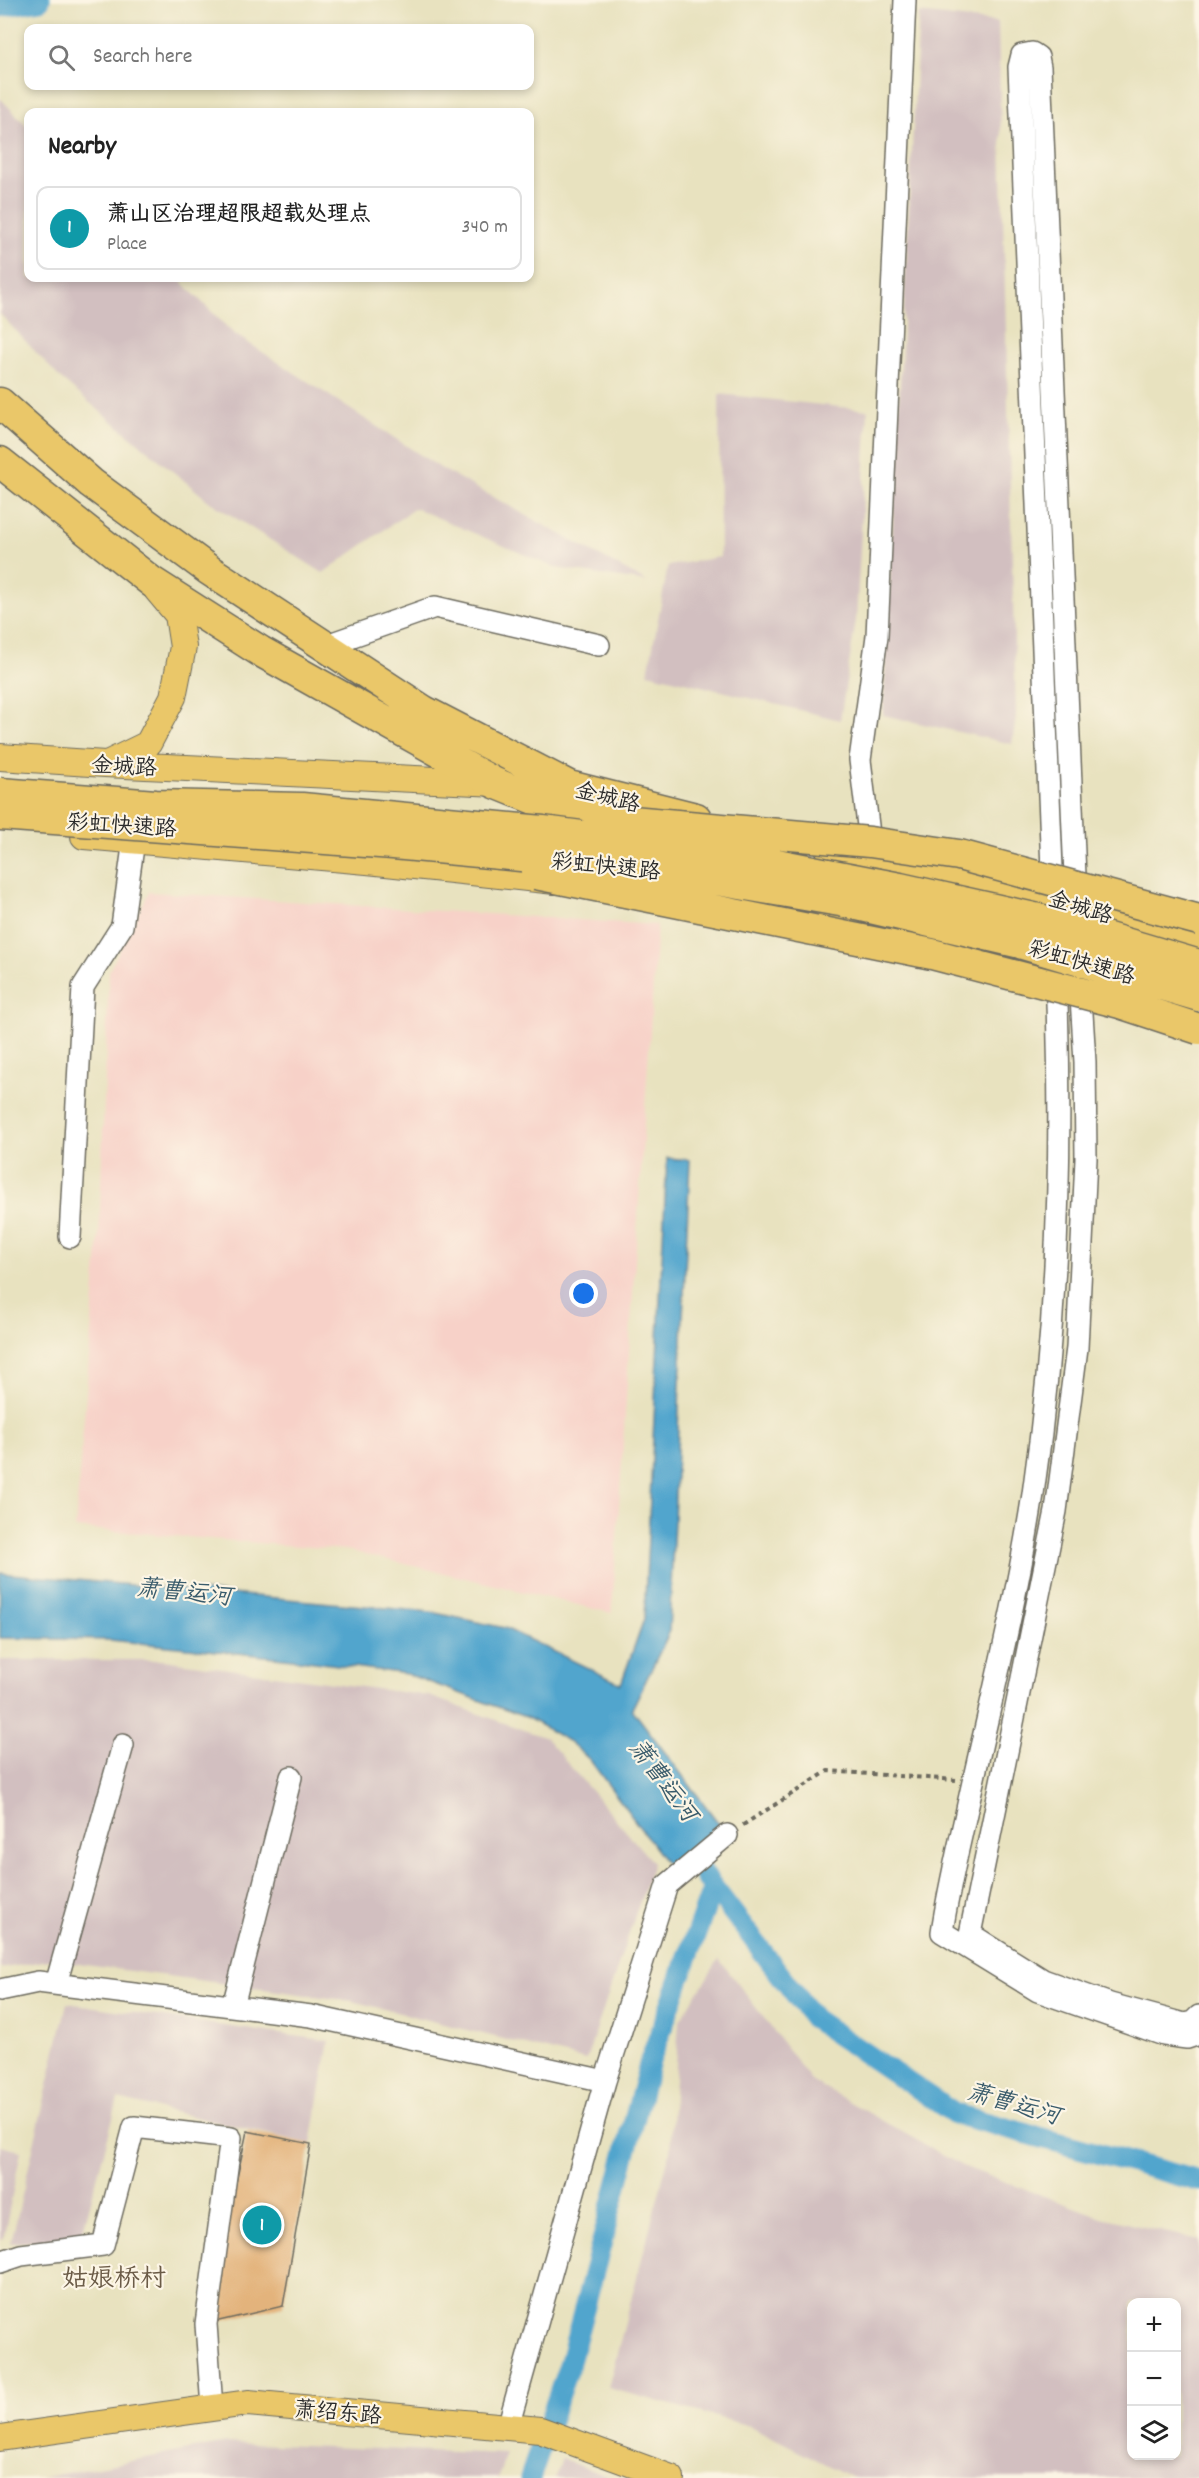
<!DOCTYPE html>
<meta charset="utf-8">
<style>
:root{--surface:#fff;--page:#f2f2f2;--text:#222;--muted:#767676;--line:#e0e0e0;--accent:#0b8043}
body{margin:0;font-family:Dekko,"LXGW WenKai TC",sans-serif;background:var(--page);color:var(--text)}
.controls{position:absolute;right:18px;bottom:18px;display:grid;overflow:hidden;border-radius:12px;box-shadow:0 3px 9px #0003}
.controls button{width:54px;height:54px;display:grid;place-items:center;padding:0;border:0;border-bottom:2px solid var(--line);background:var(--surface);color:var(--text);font:30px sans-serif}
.you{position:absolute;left:584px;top:1294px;width:21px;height:21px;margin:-15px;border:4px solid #fff;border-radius:50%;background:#1a73e8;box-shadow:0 0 0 9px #1a73e833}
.badge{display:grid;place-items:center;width:39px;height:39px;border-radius:50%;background:var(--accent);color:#fff;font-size:20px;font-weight:700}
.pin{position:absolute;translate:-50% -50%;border:3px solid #fff;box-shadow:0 2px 6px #0006}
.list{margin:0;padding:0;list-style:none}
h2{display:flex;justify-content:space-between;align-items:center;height:78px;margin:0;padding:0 24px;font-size:26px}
h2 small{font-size:20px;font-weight:400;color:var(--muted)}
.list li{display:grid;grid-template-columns:39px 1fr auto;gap:18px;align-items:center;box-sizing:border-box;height:84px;margin:0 12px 12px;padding:0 12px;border:2px solid var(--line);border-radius:12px}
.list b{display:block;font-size:22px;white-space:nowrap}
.list p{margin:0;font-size:20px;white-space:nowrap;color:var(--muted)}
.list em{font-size:20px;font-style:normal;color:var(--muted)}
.icon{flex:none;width:33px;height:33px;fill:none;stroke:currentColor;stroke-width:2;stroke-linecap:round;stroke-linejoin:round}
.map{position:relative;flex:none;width:1199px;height:2478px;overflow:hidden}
.search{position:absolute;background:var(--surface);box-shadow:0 3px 9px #0003;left:24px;top:24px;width:510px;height:66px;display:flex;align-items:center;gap:15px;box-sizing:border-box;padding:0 21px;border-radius:12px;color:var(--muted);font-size:22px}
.panel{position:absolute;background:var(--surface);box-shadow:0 3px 9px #0003;left:24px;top:108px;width:510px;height:174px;border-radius:12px}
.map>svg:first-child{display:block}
</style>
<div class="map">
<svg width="1199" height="2478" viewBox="0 0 1199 2478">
<rect width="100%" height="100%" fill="#fcf5e5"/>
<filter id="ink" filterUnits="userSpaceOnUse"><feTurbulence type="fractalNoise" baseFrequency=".0167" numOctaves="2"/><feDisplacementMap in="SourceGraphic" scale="12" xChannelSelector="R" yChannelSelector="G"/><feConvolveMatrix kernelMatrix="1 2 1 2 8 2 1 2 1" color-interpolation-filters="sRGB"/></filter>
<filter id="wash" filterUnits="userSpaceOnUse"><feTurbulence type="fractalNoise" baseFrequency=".008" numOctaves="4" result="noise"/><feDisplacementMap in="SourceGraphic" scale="24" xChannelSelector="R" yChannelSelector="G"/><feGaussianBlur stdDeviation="1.35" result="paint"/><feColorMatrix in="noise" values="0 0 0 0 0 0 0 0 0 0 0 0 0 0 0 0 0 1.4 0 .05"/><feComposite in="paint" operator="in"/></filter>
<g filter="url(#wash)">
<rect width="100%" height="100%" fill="#e8e2bf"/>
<path fill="#f7d1c8" d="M149,892L657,925L612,1613L346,1550L75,1528L99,1236L109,971Z"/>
<path fill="#d2bfc0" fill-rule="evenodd" d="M919,13L998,22L1016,716L1012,744L883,715Z
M0,98L28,127V278H178L233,333L442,469L647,582L556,568L415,508L323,573L210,502L61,379L0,314Z
M719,394L868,410L856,620L840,720L648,673L668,566L720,557Z
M0,1660H163L429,1696L546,1738L653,1863L586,2060L352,2001L49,1960L0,1969Z
M719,1959L811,2080L962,2166L1101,2217L1199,2240V2478H853L750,2426L608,2388L670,2151L679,2022ZM1132,2302H1176V2456H1132Z
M67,2003L329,2041L311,2144L118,2099L81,2238L11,2243Z
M0,2146L21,2151L3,2240L0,2239Z
M226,2443L506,2454L498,2478H40Z
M561,2458L610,2478H555Z"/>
<path fill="#51a5cd" stroke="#3e687c" stroke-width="1.5" d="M667,1158L690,1160L669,1633L632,1709L723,1829L672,1871L590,1760L570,1742L528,1718L407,1674L284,1658L110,1640L0,1638V1573L431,1612L505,1628L621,1684L644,1619Z"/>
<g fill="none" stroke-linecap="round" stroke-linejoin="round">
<path stroke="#51a5cd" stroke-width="21" d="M0,7L40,0
M685,1850L814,2019L955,2114L1199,2181
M530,2478L570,2362L650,2061L713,1887"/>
</g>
<g id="blocks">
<path fill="#e3b37c" d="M247,2131L311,2144L283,2306L206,2324Z"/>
</g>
</g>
<g filter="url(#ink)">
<use href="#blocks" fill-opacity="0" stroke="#6d6b5f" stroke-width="1.5"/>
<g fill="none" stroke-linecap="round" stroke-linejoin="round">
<g stroke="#6d6b5f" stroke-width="24">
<path id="minor" d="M324,646L435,607L599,645
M870,842L860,760L877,636L905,0
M1053,893L1019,67L1022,55L1032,53L1038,57L1040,67L1076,899
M1056,975C1063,1148 1058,1323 1033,1494C1017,1600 990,1704 967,1809C958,1850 948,1891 942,1932L1038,1991L1164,2035L1187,2038L1199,2034
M1080,981L1085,1062L1086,1159L1077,1348L1056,1511L970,1934L1043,1980L1110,2004L1184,2024L1193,2022L1199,2016
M70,1237L83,987L122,926L134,840
M56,1984L123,1745
M0,1990L38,1982L311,2016L605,2081
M233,2006L291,1777
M0,2262L21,2255L103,2245L134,2127L231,2138L206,2324L212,2408
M508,2427L605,2081L667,1885L727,1835"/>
</g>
<g stroke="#6d6b5f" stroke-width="28">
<path id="major" d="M0,757L105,764L497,783
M109,763L148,744L173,697L183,647L178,615L157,590
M84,836L367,861L555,881
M723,900L803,908
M0,2438L248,2403L540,2430L671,2478"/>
</g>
<g stroke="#6d6b5f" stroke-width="33">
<path id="highway" d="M0,403L91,483L209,570L424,711L569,786L696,818
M0,462L152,582L260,651L495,783L620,834
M831,849L1053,896L1199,944
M787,902L803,908L937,942
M1019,962L1126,990"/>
</g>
<path stroke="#6d6b5f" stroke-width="4" stroke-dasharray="4.5 4.5" stroke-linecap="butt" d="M743,1825L828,1771L956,1780"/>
<use href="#minor" stroke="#fff" stroke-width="21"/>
<use href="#major" stroke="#eac769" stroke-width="26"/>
<use href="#highway" stroke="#eac769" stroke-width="30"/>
<g stroke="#6d6b5f" stroke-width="33" stroke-linecap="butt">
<path id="highway-bridge" d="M0,793L156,805L302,808L543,831L736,856L900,888L1061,924L1199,965
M0,815L393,844L647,868L840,901L1020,943L1199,996
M598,818L870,842L959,855L1199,920
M536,874L932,954L1120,1003L1199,1029"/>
</g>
<use href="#highway-bridge" stroke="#eac769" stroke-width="30"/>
</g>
</g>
<g text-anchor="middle" stroke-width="4.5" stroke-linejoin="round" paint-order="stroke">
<g font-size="22" fill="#2b2b2b" stroke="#fcf5e5">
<text transform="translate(124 765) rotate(3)" y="8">金城路</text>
<text transform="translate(608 796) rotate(14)" y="8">金城路</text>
<text transform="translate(122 824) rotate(4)" y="8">彩虹快速路</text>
<text transform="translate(606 865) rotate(6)" y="8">彩虹快速路</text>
<text transform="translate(1081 906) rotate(17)" y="8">金城路</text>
<text transform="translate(1082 961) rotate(16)" y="8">彩虹快速路</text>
<text transform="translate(338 2411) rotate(5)" y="8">萧绍东路</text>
</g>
<g font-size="24" font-style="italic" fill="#3a5c6c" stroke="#fcf5e5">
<text transform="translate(184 1591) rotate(6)" y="8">萧曹运河</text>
<text transform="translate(664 1780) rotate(53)" y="8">萧曹运河</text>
<text transform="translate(1014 2103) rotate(16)" y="8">萧曹运河</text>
</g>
<g font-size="26" fill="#6b5b47" stroke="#fcf5e5">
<text x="114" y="2286">姑娘桥村</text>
</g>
</g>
</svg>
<div class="controls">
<button>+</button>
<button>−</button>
<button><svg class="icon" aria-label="layers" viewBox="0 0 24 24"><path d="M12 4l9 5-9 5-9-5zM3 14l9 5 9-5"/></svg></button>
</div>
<div class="you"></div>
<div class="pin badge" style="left:262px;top:2225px;background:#0f9aa8">1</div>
<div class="search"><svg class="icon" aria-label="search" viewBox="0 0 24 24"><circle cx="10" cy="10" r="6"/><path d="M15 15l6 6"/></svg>Search here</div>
<section class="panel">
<h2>Nearby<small></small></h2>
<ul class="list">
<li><span class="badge" style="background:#0f9aa8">1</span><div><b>萧山区治理超限超载处理点</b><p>Place</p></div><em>340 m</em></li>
</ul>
</section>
</div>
